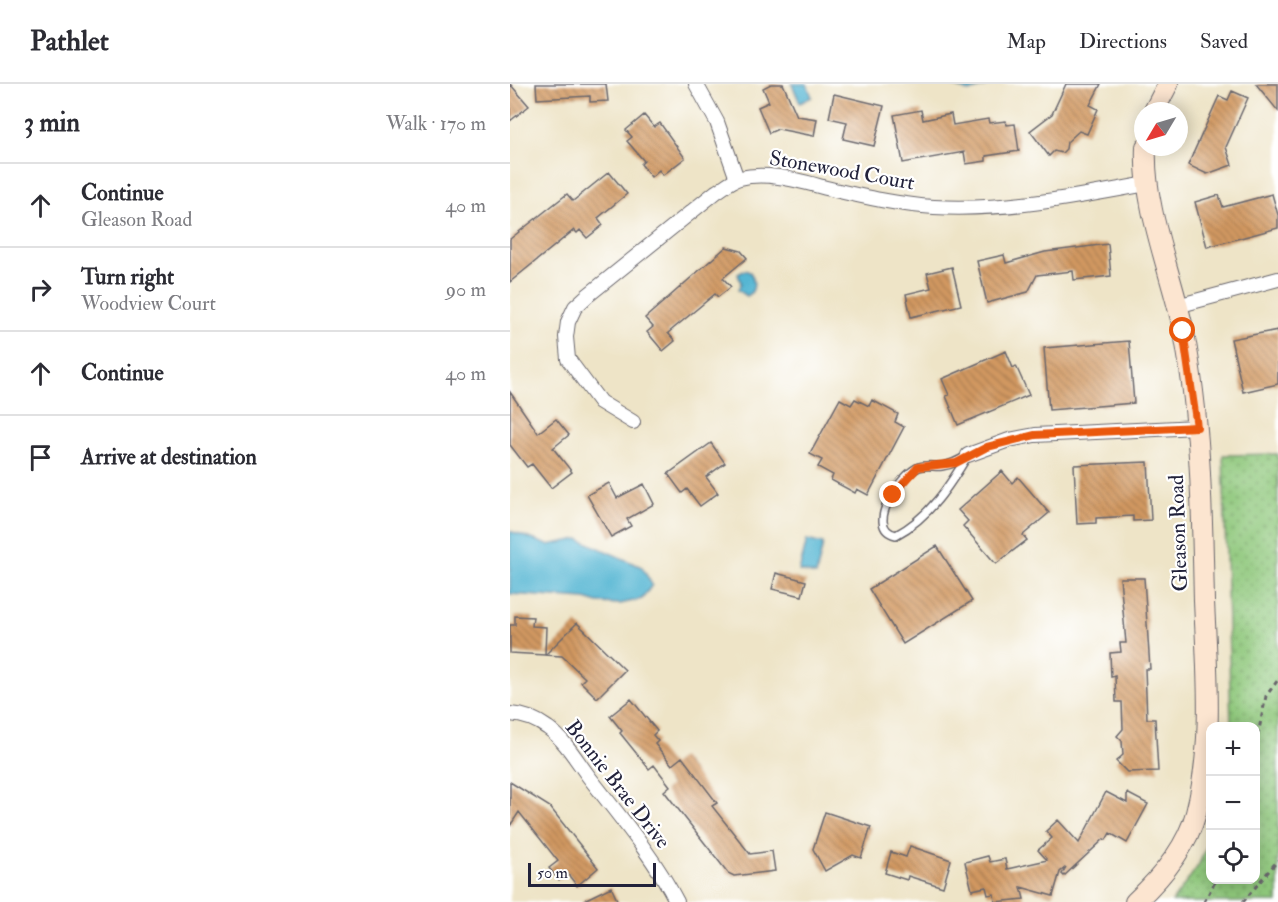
<!DOCTYPE html>
<meta charset="utf-8">
<style>
:root{--surface:#fff;--page:#f2f2f3;--text:#2b2b33;--muted:#7c7c81;--line:#e1e1e2}
body{margin:0;font-family:"IM FELL Double Pica",serif;background:var(--page);color:var(--text)}
.controls{position:absolute;right:18px;bottom:18px;display:grid;overflow:hidden;border-radius:12px;box-shadow:0 3px 15px #0003}
.controls button{width:54px;height:54px;display:grid;place-items:center;padding:0;border:0;border-bottom:2px solid var(--line);background:var(--surface);color:var(--text);font:30px sans-serif}
.compass{position:absolute;left:624px;top:18px;width:54px;height:54px;border-radius:50%;background:var(--surface);box-shadow:0 3px 15px #0003;rotate:232deg}
.scale{position:absolute;left:18px;bottom:15px;width:128px;box-sizing:border-box;padding-left:6px;border:3px solid #22223b;border-top:0;font-size:16px;line-height:21px;white-space:nowrap;color:#22223b;-webkit-text-stroke:4px #fff;paint-order:stroke}
.stop{position:absolute;width:18px;height:18px;margin:-14px;border:4px solid #ea580c;border-radius:50%;background:#fff}
.stop.end{background:#ea580c;border-color:#fff;box-shadow:0 2px 6px #0008}
.list{margin:0;padding:0;list-style:none}
h2{display:flex;justify-content:space-between;align-items:center;height:78px;margin:0;padding:0 24px;font-size:26px}
h2 small{font-size:20px;font-weight:400;color:var(--muted)}
.list li{display:grid;grid-template-columns:39px 1fr auto;gap:18px;align-items:center;box-sizing:border-box;height:84px;padding:0 24px;border-top:2px solid var(--line)}
.list b{display:block;font-size:22px;white-space:nowrap}
.list p{margin:0;font-size:20px;white-space:nowrap;color:var(--muted)}
.list em{font-size:20px;font-style:normal;color:var(--muted)}
.icon{flex:none;width:33px;height:33px;fill:none;stroke:currentColor;stroke-width:2;stroke-linecap:round;stroke-linejoin:round}
.map{position:relative;flex:none;width:768px;height:818px;overflow:hidden}
header{display:flex;align-items:center;gap:36px;box-sizing:border-box;height:84px;padding:0 30px;background:var(--surface);border-bottom:2px solid var(--line)}
header strong{font-size:28px}
nav{display:flex;gap:33px;margin-inline-start:auto;font-size:21px}
main{display:flex}
aside{flex:1;background:var(--surface)}
.map>svg:first-child{display:block}
</style>
<header>
<strong>Pathlet</strong>
<nav><a>Map</a><a>Directions</a><a>Saved</a></nav>
</header>
<main>
<aside>
<h2>3 min<small>Walk · 170 m</small></h2>
<ul class="list">
<li><svg class="icon" aria-label="ahead" viewBox="0 0 24 24"><path d="M12 20V5M6 11l6-6 6 6"/></svg><div><b>Continue</b><p>Gleason Road</p></div><em>40 m</em></li>
<li><svg class="icon" aria-label="right" viewBox="0 0 24 24"><path d="M7 20v-9h11M14 6l5 5-5 5"/></svg><div><b>Turn right</b><p>Woodview Court</p></div><em>90 m</em></li>
<li><svg class="icon" aria-label="ahead" viewBox="0 0 24 24"><path d="M12 20V5M6 11l6-6 6 6"/></svg><div><b>Continue</b></div><em>40 m</em></li>
<li><svg class="icon" aria-label="arrive" viewBox="0 0 24 24"><path d="M6 21V4h12l-3 4 3 4H6"/></svg><div><b>Arrive at destination</b></div></li>
</ul>
</aside>
<div class="map">
<svg width="768" height="818" viewBox="0 0 768 818">
<defs>
<pattern id="park-dots" width="8" height="8" patternUnits="userSpaceOnUse" patternTransform="scale(1.5)"><rect width="8" height="8" fill="#8ec77a"/><path d="M2 2h.1M6 6h.1" fill="none" stroke="#74a165" stroke-width="1.8" stroke-linecap="round"/></pattern>
<pattern id="building-back-hatch" width="6" height="6" patternUnits="userSpaceOnUse" patternTransform="scale(1.5)"><rect width="6" height="6" fill="#d19861"/><path d="M-1 5l2 2M0 0l6 6M5-1l2 2" fill="none" stroke="#a97c51"/></pattern>
</defs>
<rect width="100%" height="100%" fill="#fff"/>
<filter id="ink" filterUnits="userSpaceOnUse"><feTurbulence type="fractalNoise" baseFrequency=".0167" numOctaves="2"/><feDisplacementMap in="SourceGraphic" scale="12" xChannelSelector="R" yChannelSelector="G"/><feConvolveMatrix kernelMatrix="1 2 1 2 8 2 1 2 1" color-interpolation-filters="sRGB"/></filter>
<filter id="wash" filterUnits="userSpaceOnUse"><feTurbulence type="fractalNoise" baseFrequency=".008" numOctaves="4" result="noise"/><feDisplacementMap in="SourceGraphic" scale="24" xChannelSelector="R" yChannelSelector="G"/><feGaussianBlur stdDeviation="1.35" result="paint"/><feColorMatrix in="noise" values="0 0 0 0 0 0 0 0 0 0 0 0 0 0 0 0 0 1.4 0 .05"/><feComposite in="paint" operator="in"/></filter>
<g filter="url(#wash)">
<rect width="100%" height="100%" fill="#eee4c7"/>
<path fill="url(#park-dots)" stroke="#58745a" stroke-width="1.5" d="M768,370V818H662L688,782L700,755V796H746V642H721L713,371Z"/>
<path fill="#54b6d3" stroke="#3b6c87" stroke-width="1.5" d="M282,0H297L302,13L290,19Z
M437,0H483L459,8Z
M235,186L240,188C245,196 246,207 237,212L228,206L231,199L228,190Z
M0,447L38,461L69,455L132,483L142,501L132,515L110,520L88,519L75,515L0,510Z
M297,456L313,460L306,491L289,487Z"/>
<g id="blocks">
<path fill="url(#building-back-hatch)" d="M0,0L19,22L0,37Z
M26,0H96L98,17L80,18V12L27,15Z
M261,0H273L287,32L307,35L304,52L268,45L259,49L248,23L259,18L253,4Z
M556,0H591L580,21L588,25L577,50L569,47L557,58L556,65L552,69L544,67L539,72L520,47L542,30Z
M746,0H768V27Z
M722,7L738,14L716,63L722,81L697,90L678,81L709,12L718,16Z
M324,10L374,22L364,62L333,55L337,38L319,34Z
M411,26L413,36L441,30L443,41L478,35L479,39L496,37L497,41L505,40L509,67L476,72V77L456,80L454,68L393,79L384,31Z
M134,31L144,43L150,39L175,74L153,91L149,86L141,93L131,80L134,77L117,57L122,53L116,46Z
M99,88L117,110L88,134L93,141L77,154L70,146L67,149L64,146L0,198V155L57,110L63,117Z
M762,110L768,131V144L697,163L685,118L709,111L713,123Z
M598,160L601,192L564,196L563,187L527,191L518,208L477,219L467,177L494,171L496,179L535,168Z
M216,163L231,167L237,174L213,194L221,203L208,213L205,210L158,249L165,257L153,267L137,248L143,243L135,234Z
M442,183L451,221L401,233L396,210L421,204L417,189Z
M768,246V300L733,308L721,255Z
M619,257L624,319L539,326L534,264Z
M496,267L503,284L506,282L519,311L448,341L436,312L439,311L432,295Z
M0,308L28,349L46,335L59,351L43,364L62,388L41,404L22,380L17,383L0,361Z
M330,315L341,321L345,315L359,322L362,316L388,330L385,338L394,343L358,411L347,405L345,409L321,396L323,391L308,383L312,376L300,370Z
M201,359L215,379L196,393L208,409L190,422L177,405L172,409L158,390Z
M638,378L641,436L623,437V432L586,434V439L567,440L564,381Z
M492,387L502,399L508,393L539,429L513,451L517,456L486,480L453,442L458,437L448,426Z
M99,399L107,414L134,400L144,420L117,435L121,442L101,453L77,411Z
M427,462L462,517L393,560L359,505Z
M266,489L296,497L292,512L262,505Z
M610,494H634L640,585H635L637,635H645L648,687L617,688L606,677L613,671L612,657L607,652L613,645L612,618H606L605,592L601,593L600,569L611,568L610,559H616Z
M5,532L23,533L22,542L36,543L35,571L0,569V541H5Z
M67,539L115,586L87,614L71,598L75,594L52,572L35,571Z
M121,615L147,647L143,651L148,657L145,660L162,681L172,673L207,719L202,722L240,770L262,767L265,787L224,792L218,789L154,707L160,702L144,681L139,685L110,649L112,647L100,632Z
M0,698L40,723L88,784L67,802L57,789L49,796L39,784L48,777L9,728L0,742Z
M596,708L617,719V709L638,720L617,759L600,749L596,756L594,755L554,792L552,790L556,783L550,788L543,812L511,803L514,815L485,818L484,810L478,811L476,803L462,806L455,778L478,772L480,778L495,775L497,785L537,776L528,766L542,754L536,747L548,736L569,759Z
M315,728L361,743L351,774L343,771L315,787L303,765Z
M400,762L441,776L433,803L398,792L397,796L375,789L381,768L396,773Z
M101,803L108,818H70Z"/>
</g>
</g>
<g filter="url(#ink)">
<use href="#blocks" fill-opacity="0" stroke="#69666c" stroke-width="1.5"/>
<g fill="none" stroke-linecap="round" stroke-linejoin="round">
<g stroke="#69666c" stroke-width="10">
<path id="lane" d="M458,371C440,401 419,434 386,451C353,444 391,390 409,383C418,380 424,383 432,382C442,381 450,376 458,371Z"/>
</g>
<g stroke="#69666c" stroke-width="16">
<path id="street" d="M186,0L207,38L227,95
M667,222L768,195
M123,338L90,318L58,275L56,253L58,238L65,223L77,212L206,108C213,104 221,96 230,94C261,86 298,100 329,107C360,114 391,121 424,123C496,127 567,113 637,100
M458,371L499,356L525,351L687,343
M0,630C15,631 26,635 38,644C55,656 67,677 79,693C110,733 144,773 167,818"/>
</g>
<g stroke="#69666c" stroke-width="22">
<path id="secondary" d="M644,27L658,0
M625,818C650,795 677,763 686,729C704,659 697,588 694,517C692,427 691,338 674,249C662,190 633,124 636,63"/>
</g>
<path stroke="#69666c" stroke-width="3" stroke-dasharray="4.5 4.5" stroke-linecap="butt" d="M746,660L756,612L768,596
M694,818L706,796
M733,818L768,776"/>
<use href="#lane" stroke="#fff" stroke-width="7"/>
<use href="#street" stroke="#fff" stroke-width="14"/>
<use href="#secondary" stroke="#fce5d0" stroke-width="20"/>
</g>
</g>
<g fill="none" stroke-linecap="round" stroke-linejoin="round" filter="url(#ink)">
<path stroke="#ea580c" stroke-width="8" d="M383,411L408,383L446,379L477,363L525,351L687,343L673,247"/>
</g>
<g text-anchor="middle" stroke-width="4.5" stroke-linejoin="round" paint-order="stroke">
<g font-size="21" fill="#22223b" stroke="#fff">
<text transform="translate(332 86) rotate(10)" y="7">Stonewood Court</text>
<text transform="translate(668 449) rotate(-92)" y="7">Gleason Road</text>
<text transform="translate(108 700) rotate(52)" y="7">Bonnie Brae Drive</text>
</g>
</g>
</svg>
<div class="controls">
<button>+</button>
<button>−</button>
<button><svg class="icon" aria-label="locate" viewBox="0 0 24 24"><circle cx="12" cy="12" r="6"/><path d="M12 2v4M12 18v4M2 12h4M18 12h4"/></svg></button>
</div>
<svg class="compass" viewBox="-18 -18 36 36"><path d="M0-13l5 13h-10z" fill="#e53935"/><path d="M0 13l5-13h-10z" fill="#7c7c81"/></svg>
<div class="scale">50 m</div>
<div class="stop" style="left:673px;top:247px"></div>
<div class="stop end" style="left:383px;top:411px"></div>
</div>
</main>
